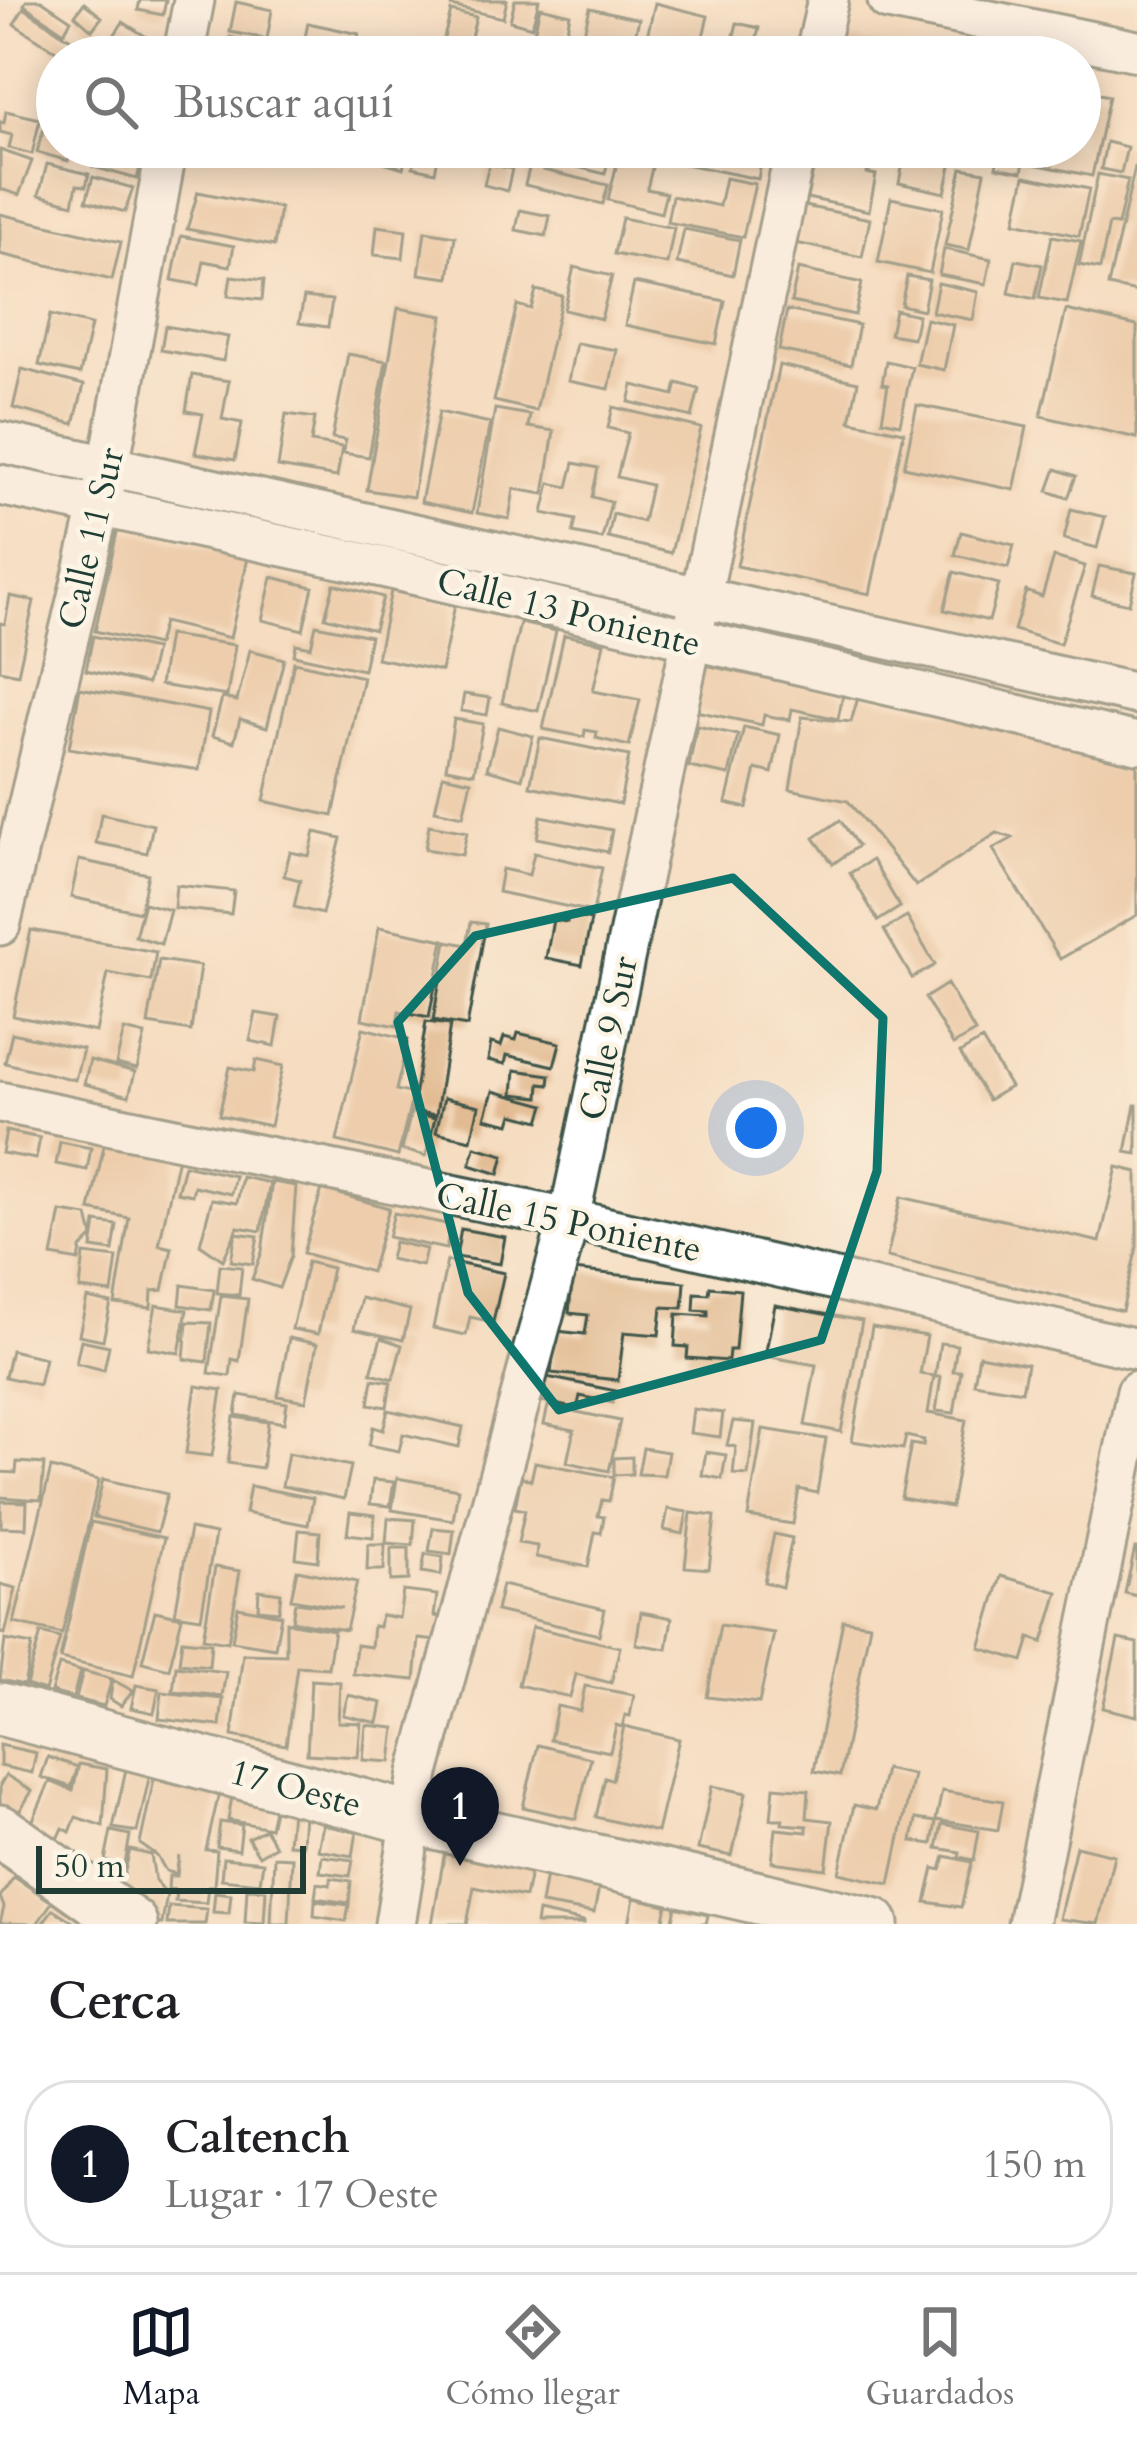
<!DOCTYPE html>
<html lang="es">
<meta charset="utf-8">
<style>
:root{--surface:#fff;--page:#f6f6f6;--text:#202124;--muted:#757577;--line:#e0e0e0;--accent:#111827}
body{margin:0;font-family:Cardo,serif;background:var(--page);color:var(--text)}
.scale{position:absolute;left:36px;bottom:30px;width:270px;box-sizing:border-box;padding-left:12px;border:6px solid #1f3d34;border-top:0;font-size:33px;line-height:42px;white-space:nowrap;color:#1f3d34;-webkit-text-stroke:9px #fcf5e5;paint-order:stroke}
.you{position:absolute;left:756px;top:1128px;width:42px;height:42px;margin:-30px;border:9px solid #fff;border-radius:50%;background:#1a73e8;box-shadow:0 0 0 18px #1a73e833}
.badge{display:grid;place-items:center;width:78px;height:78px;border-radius:50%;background:var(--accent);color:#fff;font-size:39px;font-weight:700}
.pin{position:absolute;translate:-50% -99px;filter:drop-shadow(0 3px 6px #0008)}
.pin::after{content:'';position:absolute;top:63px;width:42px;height:36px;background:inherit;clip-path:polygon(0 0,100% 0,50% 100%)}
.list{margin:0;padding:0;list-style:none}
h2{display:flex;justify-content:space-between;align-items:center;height:156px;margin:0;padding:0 48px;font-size:51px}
h2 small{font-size:39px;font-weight:400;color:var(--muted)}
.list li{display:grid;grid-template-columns:78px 1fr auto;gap:36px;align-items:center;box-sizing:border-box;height:168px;margin:0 24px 24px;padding:0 24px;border:3px solid var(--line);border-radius:48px}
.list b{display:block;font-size:45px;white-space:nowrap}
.list p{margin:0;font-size:39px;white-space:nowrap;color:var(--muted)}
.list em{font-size:39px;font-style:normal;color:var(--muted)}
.icon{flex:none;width:66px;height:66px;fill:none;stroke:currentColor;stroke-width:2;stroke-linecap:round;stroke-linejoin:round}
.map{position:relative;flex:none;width:1137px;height:1924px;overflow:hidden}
.search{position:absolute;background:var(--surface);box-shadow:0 6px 30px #0003;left:36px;right:36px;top:36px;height:132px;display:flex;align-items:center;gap:30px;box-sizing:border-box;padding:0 42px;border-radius:66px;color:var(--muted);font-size:45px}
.sheet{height:348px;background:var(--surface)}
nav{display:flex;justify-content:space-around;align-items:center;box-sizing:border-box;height:168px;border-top:3px solid var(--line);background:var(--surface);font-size:33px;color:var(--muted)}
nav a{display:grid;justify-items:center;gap:6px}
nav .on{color:var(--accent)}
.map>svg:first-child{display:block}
</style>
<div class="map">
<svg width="1137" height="1924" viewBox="0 0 1137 1924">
<rect width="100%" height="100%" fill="#fcf5e5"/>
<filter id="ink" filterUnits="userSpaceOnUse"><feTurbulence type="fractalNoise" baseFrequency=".00833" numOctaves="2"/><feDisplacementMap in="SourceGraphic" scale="24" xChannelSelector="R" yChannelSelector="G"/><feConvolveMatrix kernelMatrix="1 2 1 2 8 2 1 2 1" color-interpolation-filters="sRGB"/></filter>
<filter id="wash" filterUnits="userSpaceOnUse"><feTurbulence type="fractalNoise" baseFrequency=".004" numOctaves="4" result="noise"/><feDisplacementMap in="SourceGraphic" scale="48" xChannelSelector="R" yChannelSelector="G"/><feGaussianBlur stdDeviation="2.7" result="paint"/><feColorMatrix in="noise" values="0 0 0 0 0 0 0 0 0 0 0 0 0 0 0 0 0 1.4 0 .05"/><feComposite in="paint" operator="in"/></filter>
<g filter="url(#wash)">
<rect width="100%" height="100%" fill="#f5ddc1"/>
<g id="blocks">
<path fill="#e2bb93" d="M27,0H41L71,20L64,32L24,5Z
M140,0H166L163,15L138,10Z
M452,0H507L503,18L451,6Z
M515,0H539L532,27L510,21Z
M236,2L272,10L267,39L230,32Z
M84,3L102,17L92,30L75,15Z
M655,3L708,16L698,57H642Z
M540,7L570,14L565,39L534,33Z
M24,8L75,42L65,57L14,24Z
M590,8L639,19L630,57H578Z
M451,11L476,17L466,57H439Z
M123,22L156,43L152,57H143L113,37Z
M308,23L359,34L354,57H301Z
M737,23L759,28L752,57H729Z
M230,37L291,51L289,57H226Z
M845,39L912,52V57H841Z
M513,46L554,55V57H510Z
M1080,90L1109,96L1092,176L1034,164L1037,147H1080Z
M6,111L40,119L32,154L9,148L12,135L0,132V122L4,123Z
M45,124L57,128V147H72L68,161L37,152Z
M1106,142L1127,147L1121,173L1101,169Z
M99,147L145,148L137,179L93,167Z
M206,147H248L247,156Z
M333,147H409L403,168Z
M484,147H523L519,164L482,155Z
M560,147H611L605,174L556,162Z
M621,147H657L647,189L666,193L661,213L608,200Z
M688,147L721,153L723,147H764L758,179L685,164Z
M818,147H873L867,173L876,175L869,211L807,198Z
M906,147H955L945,193L899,183Z
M1000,147H1027L1022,172L996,167Z
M418,148L439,153L435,172L413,167Z
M0,150L32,161L19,195L0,189Z
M533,153L546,156L543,170L608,185L603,204L525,185Z
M47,164L89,174L86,186L77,185L73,204L39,195Z
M489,164L512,169L507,191L484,185Z
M1135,167H1137V292L1108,286Z
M962,168L985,172L969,250L945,245Z
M1098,174L1128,180L1118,225L1109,224L1100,269L1079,265Z
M1025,176L1089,189L1079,236L1015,222Z
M93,177L133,188L125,212L86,201Z
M725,178L755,184L743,237L667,222L672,196L719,206Z
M198,192L280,208L274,246L187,229Z
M891,198L943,209L930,273L878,262Z
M804,206L870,219L862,257L796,243Z
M520,210L550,216L546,236L516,230Z
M0,214L121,242L112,280L0,254Z
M622,218L674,228L667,264L614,254Z
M377,226L406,230L403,258L374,255Z
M684,229L740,240L733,275L677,263Z
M425,231L455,236L449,278L419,274Z
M181,236L234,246L230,266L204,261L199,285L172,280Z
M1052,236L1081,241L1067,303L1039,298Z
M944,249L991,259L986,284L939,275Z
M1016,260L1042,265L1035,299L1009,293Z
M574,267L612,276L601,319L564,310Z
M798,269L862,283L855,315L791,302Z
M231,276L264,280L262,300L228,296Z
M907,276L929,280L923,310L901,305Z
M634,283L725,301L716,344L625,325Z
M938,283L978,292L973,320L932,312Z
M536,290L562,296L536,411L494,401L517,305L531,309Z
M304,297L332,300L328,327L299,323Z
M398,308L443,316L413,497L367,490Z
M787,310L859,325L851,365L779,350Z
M895,310L918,315L913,338L890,334Z
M1066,310L1137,326V438L1041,416Z
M50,315L91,325L80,374L39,365Z
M926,319L953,325L944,370L916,364Z
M165,326L228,337L223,361L161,350Z
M576,343L617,350L609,389L568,381Z
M348,354L386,361L369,457L343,453L346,440L332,438Z
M886,361L912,367L900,424L882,420L888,385L882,384Z
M779,365L858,382L850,421L904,432L870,594L737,566Z
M22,369L84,385L74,424L13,408Z
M192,375L229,381L222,419L242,423L235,460L195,453L203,414L186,411Z
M677,383L699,389L692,417L629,402L633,385L674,395Z
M917,405L1027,427L1014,490L904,467Z
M613,407L701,428L671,553L608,538L613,514L643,522L651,485L617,477L628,433L608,428Z
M495,409L530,415L528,427L554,431L544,494L514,489L509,519L477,513Z
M439,412L490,423L472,513L421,502Z
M286,414L315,418L311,442L342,447L337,477L278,467Z
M574,463L598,468L592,497L611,502L602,539L573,533L576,520L543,513L550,483L568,487Z
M1056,469L1076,476L1068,498L1048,491Z
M1071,509L1105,517L1097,548L1064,539Z
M118,528L248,558L230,638L163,622L157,645L95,631Z
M961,532L1014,545L1008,568L955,555Z
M1054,557L1085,566L1060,644L1014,630L1026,591L1042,597Z
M1099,566L1136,573L1129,604L1092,596Z
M954,572L999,584L989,621L944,610Z
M272,577L313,587L303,630L262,620Z
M334,584L383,597L374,630L325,617Z
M391,591L455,605L441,671L377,658Z
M10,596L34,601L18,674L0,670V623L5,624Z
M520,623L556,631L538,711L502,703Z
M316,625L370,636L363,670L294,655L296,644L311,647Z
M168,635L235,645L227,696L160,685Z
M564,635L604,643L593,691L640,700L629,746L596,738L597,732L585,730L584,737L543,729Z
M93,636L155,649L147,684L86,670Z
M250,650L284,659L267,727L240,719L234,742L212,736L222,698L237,701Z
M294,662L363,677L333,816L264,801Z
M701,664L843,695L838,719L792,709L790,720L764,715L762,725L691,710Z
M80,688L209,712L199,770L69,748Z
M464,694L490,698L487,715L461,711Z
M859,694L1137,756V915L1060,959L993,849L1013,838L997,833L916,886L848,801L790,789L802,717L851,722Z
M454,719L483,724L474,773L446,768Z
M697,726L738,735L729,775L689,767Z
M498,727L533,736L522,779L487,769Z
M744,727L780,735L772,773L756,769L747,808L726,803Z
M540,738L629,756L620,804L530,786Z
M443,775L471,781L463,816L435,810Z
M101,814L153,825L147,853L96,843Z
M541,816L612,830L608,852L537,838Z
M840,820L858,846L833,864L814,838Z
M429,825L467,832L462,855L425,849Z
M315,832L341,838L322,914L294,907L300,880L284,876L290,852L309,856Z
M534,853L602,868L593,912L498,892L502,869L529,875Z
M79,860L148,874L140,912L71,897Z
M872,860L900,907L878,921L850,873Z
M176,885L234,891L231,914L174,908Z
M144,903L170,910L161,944L135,936Z
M568,915L591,920L582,965L546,958L553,920L567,922Z
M907,917L935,965L912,978L884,930Z
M471,922L486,924L467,1026L433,1020L447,941L467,945Z
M379,927L444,940L429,1017L399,1011L397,1026L362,1019Z
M31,930L156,952L151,981L108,973L96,1032L13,1016Z
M159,960L200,966L191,1031L148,1024Z
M947,984L975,1032L953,1045L925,998Z
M256,1013L280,1017L275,1046L250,1041Z
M426,1022L450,1025L436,1115L412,1111Z
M363,1028L408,1039L396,1090L413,1094L398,1156L337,1141Z
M124,1030L145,1035L137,1069L116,1064Z
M12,1033L83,1049L75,1080L5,1063Z
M518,1033L560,1043L554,1066L507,1055L505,1064L488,1060L491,1043L501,1046L504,1037L516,1040Z
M982,1040L1010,1087L988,1100L960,1053Z
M90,1060L135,1072L129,1096L84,1084Z
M256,1060L283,1066L270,1126L219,1115L230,1067L254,1072Z
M515,1070L550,1075L549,1085L540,1084L539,1097L513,1094Z
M493,1091L545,1105L540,1121L513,1114L510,1124L485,1118Z
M444,1098L479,1106L471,1140L436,1132Z
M1135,1105H1137V1154L1126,1152Z
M411,1112L435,1118L426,1156L402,1150Z
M6,1131L40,1138L36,1159L2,1153Z
M105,1141L178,1157L159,1245L172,1248L163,1290L152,1291L151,1308L115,1304L129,1218L90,1210Z
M60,1142L91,1148L87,1170L56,1164Z
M475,1147L504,1155L499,1174L470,1165Z
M184,1165L235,1176L231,1194L194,1186L192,1195L177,1192Z
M1117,1167L1137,1172V1247L1122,1311L887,1257L901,1197L1100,1242Z
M242,1177L270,1183L261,1231L238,1227L223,1260L200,1244L212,1199L237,1203Z
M272,1182L296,1186L291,1256L279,1288L252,1279L262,1252Z
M322,1189L389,1208L371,1272L303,1253Z
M61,1212L88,1216L93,1237L81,1249L79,1261L52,1256Z
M394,1213L451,1225L446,1249L388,1237Z
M96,1222L117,1225L113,1251L92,1248Z
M461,1229L505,1237L500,1264L456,1257Z
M236,1233L258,1236L253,1264L231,1261Z
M394,1242L426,1249L422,1266L390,1259Z
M84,1254L117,1258L112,1293L80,1289Z
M447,1261L504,1273L493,1322L470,1317L466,1335L433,1328Z
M307,1262L332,1268L318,1334L292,1329Z
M220,1265L242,1267L239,1295L217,1293Z
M573,1270L685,1282L683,1308L662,1307L659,1335L624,1332L618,1380L551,1373L556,1331L585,1334L588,1315L569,1313Z
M182,1285L214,1290L211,1310L180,1305Z
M710,1287L740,1290L735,1350H729L728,1361L687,1358L688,1347L675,1346L677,1314L708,1316V1311L694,1310L695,1293L709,1294Z
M221,1296L248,1299L239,1361L232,1359L230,1376L209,1373Z
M87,1298L111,1303L103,1340L79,1335Z
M361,1298L410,1310L403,1340L354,1329Z
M156,1305L187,1310L179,1353L148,1348Z
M775,1305L862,1321L841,1432L805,1425L816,1365L765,1356Z
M187,1322L211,1323L207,1362L184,1359Z
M872,1327L927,1336L920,1374L934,1376L928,1413L966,1420L951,1507L901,1498L911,1444L923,1446L924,1440L906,1436L903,1449L852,1441Z
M289,1338L317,1344L306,1401L278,1396Z
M381,1338L402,1345L393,1379L371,1373Z
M81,1340L109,1346L104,1370L76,1363Z
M940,1343L957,1345L953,1371H961L954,1413L936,1411L941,1377H935Z
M11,1350L45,1358L39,1385L5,1377Z
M979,1355L1027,1364L1022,1391L974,1383Z
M542,1376L616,1391L613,1403L580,1396L577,1409L537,1400Z
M373,1379L391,1382L387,1407L369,1404Z
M196,1386L222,1390L212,1456L186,1453Z
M239,1395L287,1403L284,1423L236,1415Z
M548,1406L620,1421L609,1471L567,1462L574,1430L544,1424Z
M693,1409L723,1413L720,1437L690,1433Z
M388,1410L463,1427L459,1447L403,1434L399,1451L369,1445L373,1427L383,1430Z
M234,1417L268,1422L262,1468L228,1463Z
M733,1421L755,1423L748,1475L733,1474L736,1447L727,1445Z
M763,1429L826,1439L817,1493L799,1489L793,1524L748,1517Z
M643,1448L668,1452L664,1475L638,1474Z
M706,1452L726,1455L722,1479L702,1475Z
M288,1453L351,1466L344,1499L282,1486Z
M632,1457V1474L614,1475V1458Z
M17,1462L44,1464L41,1500L0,1497V1472L16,1473Z
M535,1462L614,1477L609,1501L602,1500L598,1516L604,1517L601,1533L595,1532L588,1567L536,1557L537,1546L518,1543L525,1510L515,1508L521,1477L531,1480Z
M51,1468L99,1480L62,1634L14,1623Z
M397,1478L458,1489L453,1520L392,1510Z
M103,1479L167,1494L157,1532L94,1517Z
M373,1480L394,1482L390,1506L370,1504Z
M250,1486L313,1498L308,1525L245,1513Z
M1,1501L27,1502L26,1528L1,1527Z
M668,1509L687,1512L683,1534L664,1530Z
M350,1512L375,1515L373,1537L347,1534Z
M691,1513L715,1516L709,1569L685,1567Z
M388,1518L415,1520L413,1545L386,1543Z
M91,1522L164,1538L133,1676L60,1659Z
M433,1528L454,1530L451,1554L429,1551Z
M190,1529L215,1534L201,1618L175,1614Z
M299,1530L320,1532L318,1561L296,1558Z
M774,1534L792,1538L782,1587L764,1582Z
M368,1544H385L384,1570H367Z
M391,1548H409V1580L391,1581Z
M1135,1548H1137V1596L1125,1593Z
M425,1554L443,1557L441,1575L422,1572Z
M215,1567L240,1571L228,1642L203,1638Z
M297,1570L357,1582L346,1630L292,1621L295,1602L342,1608L291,1599Z
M1001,1576L1058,1592L1043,1642L1030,1638L1023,1661L980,1648Z
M0,1584L16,1588L5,1634L0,1633Z
M502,1585L605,1609L599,1635L496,1611Z
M259,1590L281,1593L279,1611L258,1609Z
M403,1591L437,1595L434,1616L448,1618L445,1642L419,1639L415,1680L353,1674L356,1645L371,1647L373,1626L379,1627L381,1615L399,1618Z
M238,1607L281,1615L275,1648L232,1641Z
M155,1611L182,1617L169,1669L142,1662Z
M641,1612L672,1618L667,1649L636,1644Z
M843,1620L870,1624L840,1776L814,1771Z
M286,1622L334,1630L328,1668L297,1666L286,1745L232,1736L243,1654L286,1655Z
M720,1625L774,1633L759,1703L707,1697Z
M532,1627L620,1647L611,1683L576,1674L570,1697L518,1685Z
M41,1633L60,1638L45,1691L26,1685Z
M1118,1639L1137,1643V1716L1103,1708Z
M5,1640L32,1645L24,1685L0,1680Z
M182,1640L211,1643L209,1666L179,1663Z
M59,1665L80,1671L73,1698L51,1692Z
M176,1666L226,1672L222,1696L173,1691Z
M83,1671L112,1679L104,1706L76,1699Z
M113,1680L133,1691L121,1706L110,1699Z
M311,1680L340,1682L338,1722L361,1723L358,1757L307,1754Z
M136,1685L159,1689L154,1713L131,1708Z
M585,1686L634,1695L630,1716L625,1715L622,1727L616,1725L610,1752L550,1740L557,1706L580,1711Z
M162,1692L223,1699L220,1726L159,1719Z
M348,1695L382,1703L378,1723L343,1715Z
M366,1725L395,1728L391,1762L363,1760Z
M624,1726L679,1739L657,1832L596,1817L605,1778L612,1780Z
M0,1745L36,1753L32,1773L0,1766Z
M538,1745L591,1758L576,1819L523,1807Z
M48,1757L78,1767L71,1787L41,1777Z
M79,1764L107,1769L103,1826L76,1817L70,1832L63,1828L58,1839L30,1827L50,1781L73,1791Z
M126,1769L150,1774L137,1832L113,1828Z
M885,1769L913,1775L890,1884L839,1873L854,1805L876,1810Z
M6,1775L32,1791L12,1823L0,1816V1785Z
M154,1779L219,1793L206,1850L217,1851L214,1886H208L206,1903L175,1901L176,1890L168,1889L169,1876H177L179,1856L176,1874L166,1871L157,1856L140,1844Z
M712,1786L746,1793L732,1856L698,1849Z
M774,1787L809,1790L807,1818L832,1821L826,1869L772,1862L776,1829L807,1832V1826L782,1824L783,1819H771Z
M942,1791L1003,1801L998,1830L936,1820Z
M232,1797L275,1805L270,1828L228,1820Z
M291,1811L304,1812L302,1845L288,1844Z
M916,1819L936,1822L932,1844L912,1841Z
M220,1822L242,1825L239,1850L217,1847Z
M942,1824L979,1831L974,1860L959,1857L960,1852L937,1848Z
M323,1825L357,1832L353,1856L318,1850Z
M265,1829L275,1846L259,1856L248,1838Z
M111,1831L130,1835L125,1865L105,1861Z
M446,1845L532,1862L525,1897L474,1887L467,1924H432Z
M1076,1846L1114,1855L1098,1924L1059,1919Z
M130,1850L151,1855L155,1880L167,1894L162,1924H151L97,1892L106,1865L124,1867V1875Z
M322,1856L353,1860L350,1876L320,1872Z
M945,1856L972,1862L961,1907L926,1902L934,1868L941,1870Z
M274,1857L292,1858L289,1924H271Z
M223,1858L263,1862L260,1883L221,1879Z
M547,1868L601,1877L594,1913L541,1904Z
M14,1877L52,1902L37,1924L0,1923L4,1907L0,1897Z
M331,1878L351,1881L349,1903L315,1898L317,1883L330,1885Z
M247,1889L266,1890L264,1923L245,1922Z
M215,1892L231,1894L229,1913L213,1912Z
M634,1898L667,1905L663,1924H629Z
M315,1901L349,1905L346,1921L314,1916Z
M169,1906L207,1909L205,1924H167Z
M676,1907L708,1915L706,1924H672Z
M53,1909L76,1924H42Z
M538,1912L584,1922V1924H536Z"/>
</g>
</g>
<g filter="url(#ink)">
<use href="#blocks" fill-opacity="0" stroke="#3f5549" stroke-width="3"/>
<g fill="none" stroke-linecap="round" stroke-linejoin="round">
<g stroke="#3f5549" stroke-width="45">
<path id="minor" d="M888,0L1137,51
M183,57L194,0
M815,57L828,0
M0,442L1137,694
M0,485L391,569L1137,743
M0,925L109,466L167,147
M0,1102L569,1219L1137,1349
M395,1924L419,1773L569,1219L796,147
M1028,1924L1137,1391"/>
</g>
<g stroke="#3f5549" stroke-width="57">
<path id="tertiary" d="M0,1709L414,1819L873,1924
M0,1831L131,1924"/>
</g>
<use href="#minor" stroke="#fff" stroke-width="39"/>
<use href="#tertiary" stroke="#fff" stroke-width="51"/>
</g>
</g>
<path d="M0 0H1137V1924H0ZM733,878L883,1018L877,1171L821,1340L559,1410L468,1293L398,1022L475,936Z" fill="#f5ddc1" fill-opacity=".55" fill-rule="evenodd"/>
<path fill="none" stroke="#0f766e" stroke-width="9" stroke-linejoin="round" d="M733,878L883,1018L877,1171L821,1340L559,1410L468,1293L398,1022L475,936Z"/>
<g text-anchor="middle" stroke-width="9" stroke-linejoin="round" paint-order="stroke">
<g font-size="36" fill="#1f3d34" stroke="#fcf5e5">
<text transform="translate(90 538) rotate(-77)" y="13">Calle 11 Sur</text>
<text transform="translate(569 611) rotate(14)" y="13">Calle 13 Poniente</text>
<text transform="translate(607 1038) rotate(-78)" y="13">Calle 9 Sur</text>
<text transform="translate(569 1221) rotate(12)" y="13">Calle 15 Poniente</text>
<text transform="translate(296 1787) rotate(15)" y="13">17 Oeste</text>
</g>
</g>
</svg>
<div class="scale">50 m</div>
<div class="you"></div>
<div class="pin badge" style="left:460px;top:1866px">1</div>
<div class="search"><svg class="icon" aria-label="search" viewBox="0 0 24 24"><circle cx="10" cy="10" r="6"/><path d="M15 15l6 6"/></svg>Buscar aquí</div>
</div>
<section class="sheet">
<h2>Cerca<small></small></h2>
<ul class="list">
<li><span class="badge">1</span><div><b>Caltench</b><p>Lugar · 17 Oeste</p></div><em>150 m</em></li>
</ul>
</section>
<nav>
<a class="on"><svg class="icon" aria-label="map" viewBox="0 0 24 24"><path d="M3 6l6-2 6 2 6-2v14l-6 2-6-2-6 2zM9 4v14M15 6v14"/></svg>Mapa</a>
<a><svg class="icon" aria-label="directions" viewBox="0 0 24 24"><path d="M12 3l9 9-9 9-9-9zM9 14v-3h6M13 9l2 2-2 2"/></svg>Cómo llegar</a>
<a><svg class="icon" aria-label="saved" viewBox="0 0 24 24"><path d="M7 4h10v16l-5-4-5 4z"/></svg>Guardados</a>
</nav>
